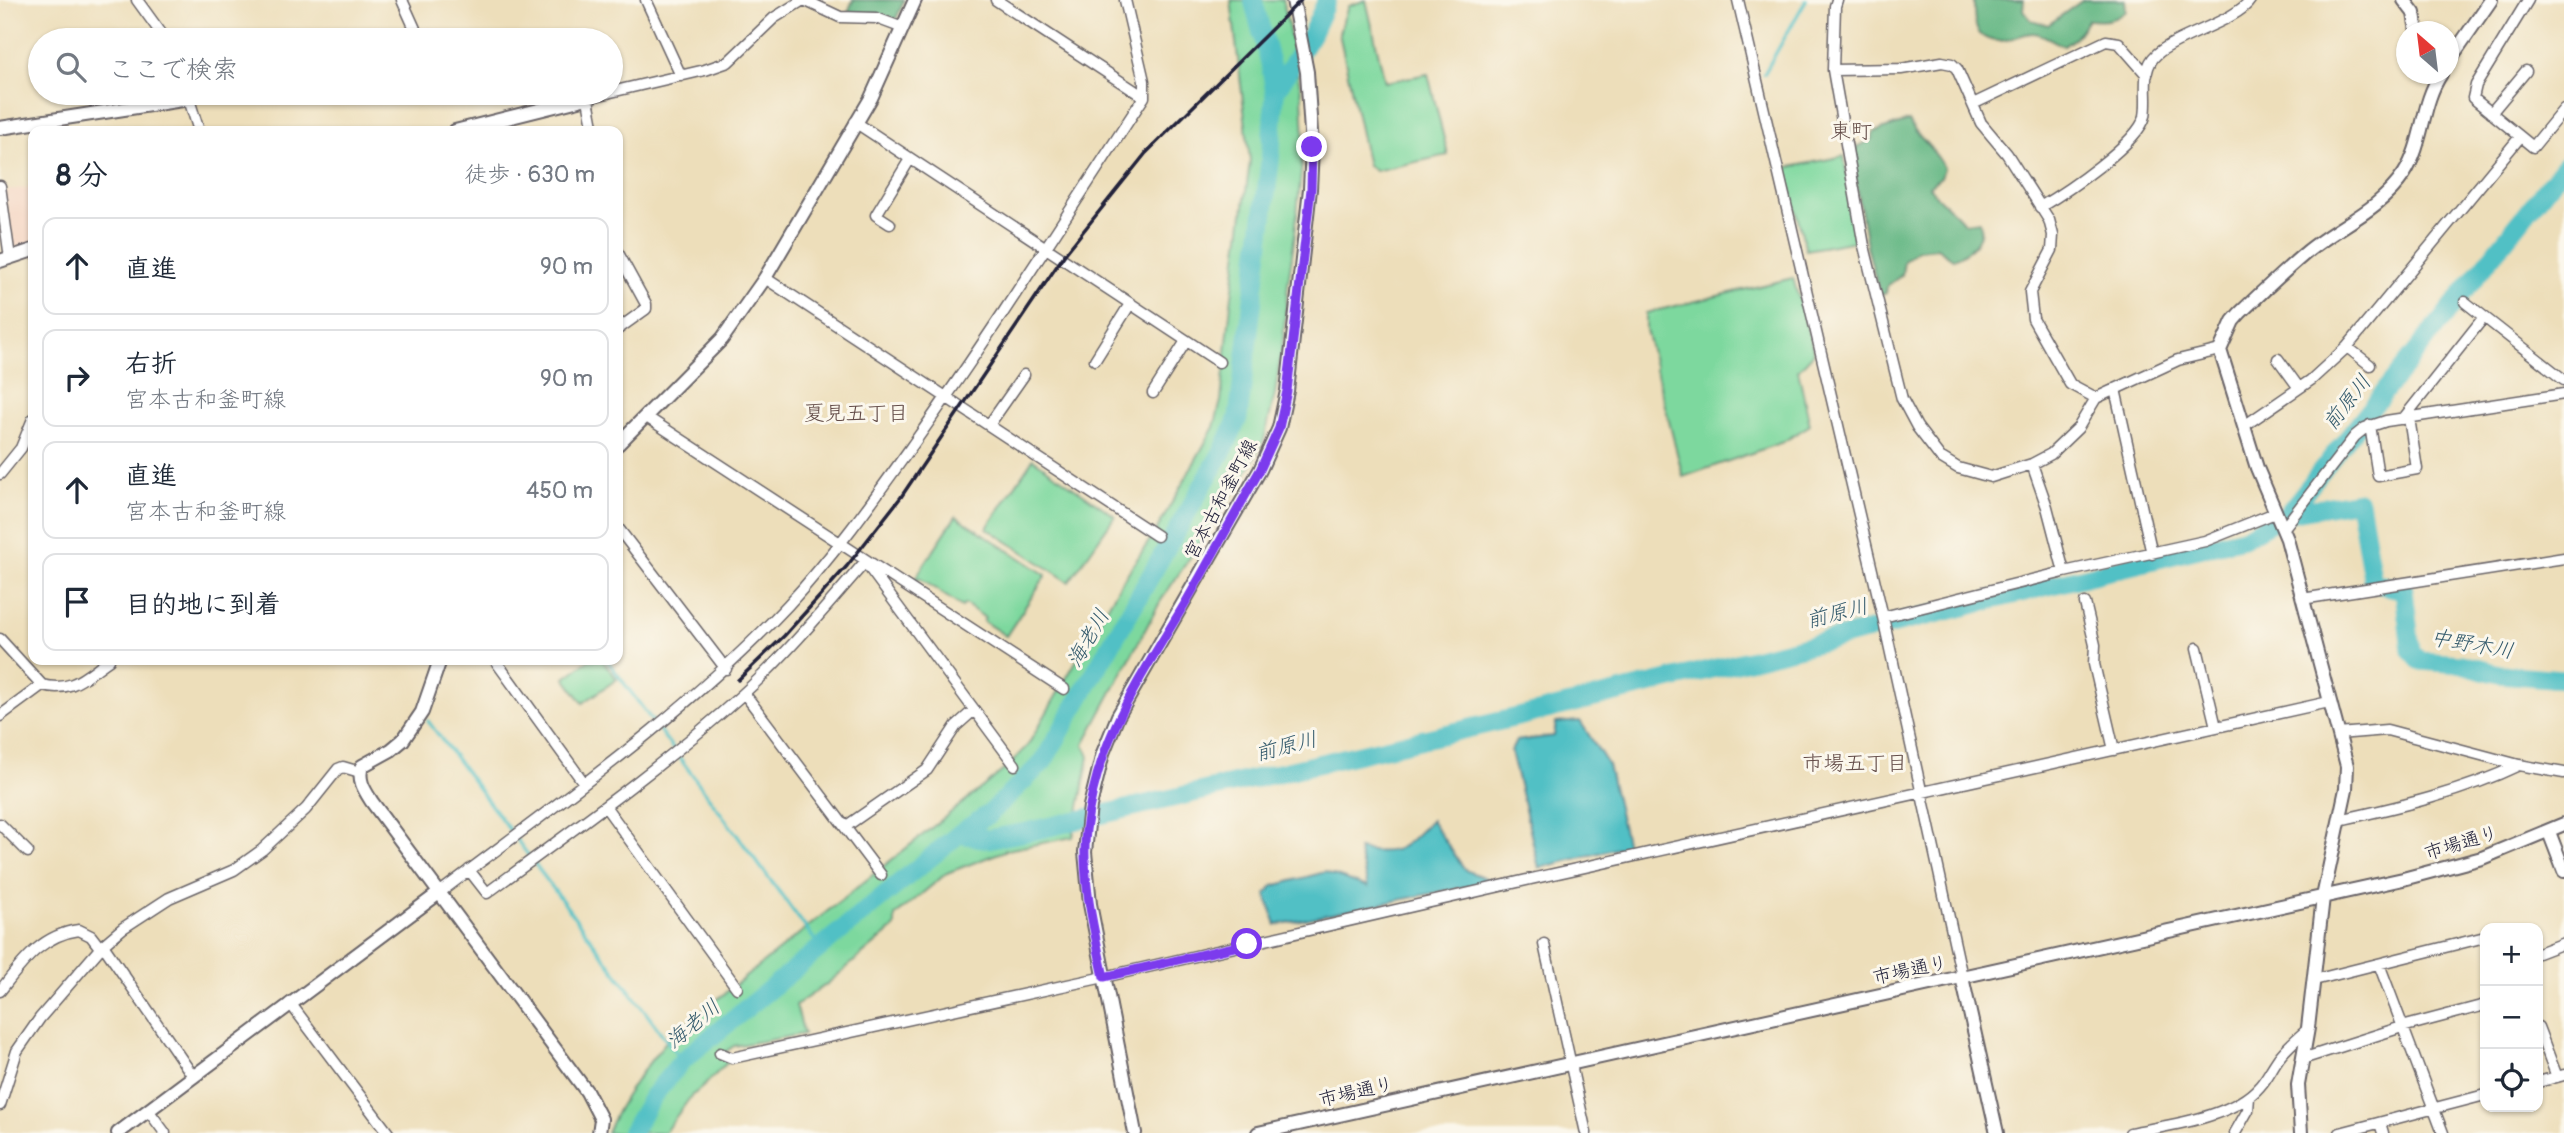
<!DOCTYPE html>
<html lang="ja">
<meta charset="utf-8">
<style>
:root{--surface:#fff;--page:#f6f6f7;--text:#1f2937;--muted:#747a83;--line:#e0e1e3}
body{margin:0;font-family:Pangolin,"Klee One",sans-serif;background:var(--page);color:var(--text)}
.controls{position:absolute;right:21px;bottom:21px;display:grid;overflow:hidden;border-radius:14px;box-shadow:0 2px 5px #0004}
.controls button{width:63px;height:63px;display:grid;place-items:center;padding:0;border:0;border-bottom:2px solid var(--line);background:var(--surface);color:var(--text);font:35px sans-serif}
.compass{position:absolute;left:2396px;top:21px;width:63px;height:63px;border-radius:50%;background:var(--surface);box-shadow:0 2px 5px #0004;rotate:332deg}
.stop{position:absolute;width:21px;height:21px;margin:-16px;border:5px solid #7c3aed;border-radius:50%;background:#fff}
.stop.end{background:#7c3aed;border-color:#fff;box-shadow:0 2px 7px #0008}
.list{margin:0;padding:0;list-style:none}
h2{display:flex;justify-content:space-between;align-items:center;height:91px;margin:0;padding:0 28px;font-size:30px}
h2 small{font-size:23px;font-weight:400;color:var(--muted)}
.list li{display:grid;grid-template-columns:46px 1fr auto;gap:21px;align-items:center;box-sizing:border-box;height:98px;margin:0 14px 14px;padding:0 14px;border:2px solid var(--line);border-radius:14px}
.list b{display:block;font-size:26px;white-space:nowrap}
.list p{margin:0;font-size:23px;white-space:nowrap;color:var(--muted)}
.list em{font-size:23px;font-style:normal;color:var(--muted)}
.icon{flex:none;width:38px;height:38px;fill:none;stroke:currentColor;stroke-width:2;stroke-linecap:round;stroke-linejoin:round}
.map{position:relative;flex:none;width:2564px;height:1133px;overflow:hidden}
.search{position:absolute;background:var(--surface);box-shadow:0 2px 5px #0004;left:28px;top:28px;width:595px;height:77px;display:flex;align-items:center;gap:18px;box-sizing:border-box;padding:0 24px;border-radius:38px;color:var(--muted);font-size:26px}
.panel{position:absolute;background:var(--surface);box-shadow:0 2px 5px #0004;left:28px;top:126px;width:595px;height:539px;border-radius:14px}
.map>svg:first-child{display:block}
</style>
<div class="map">
<svg width="2564" height="1133" viewBox="0 0 2564 1133">
<rect width="100%" height="100%" fill="#fbf7ec"/>
<filter id="ink" filterUnits="userSpaceOnUse"><feTurbulence type="fractalNoise" baseFrequency=".0143" numOctaves="2"/><feDisplacementMap in="SourceGraphic" scale="14" xChannelSelector="R" yChannelSelector="G"/><feConvolveMatrix kernelMatrix="1 2 1 2 8 2 1 2 1" color-interpolation-filters="sRGB"/></filter>
<filter id="wash" filterUnits="userSpaceOnUse"><feTurbulence type="fractalNoise" baseFrequency=".00686" numOctaves="4" result="noise"/><feDisplacementMap in="SourceGraphic" scale="28" xChannelSelector="R" yChannelSelector="G"/><feGaussianBlur stdDeviation="1.57" result="paint"/><feColorMatrix in="noise" values="0 0 0 0 0 0 0 0 0 0 0 0 0 0 0 0 0 1.4 0 .05"/><feComposite in="paint" operator="in"/></filter>
<g filter="url(#wash)">
<rect width="100%" height="100%" fill="#eddeba"/>
<path fill="#f4d3c0" d="M33,187V244L18,249L14,245L5,195L9,190Z"/>
<path fill="#7dd89e" stroke="#507d6c" stroke-width="2" d="M1231,0H1283L1302,95L1304,142L1295,234L1288,283L1283,340L1275,394L1264,440L1243,479L1160,602L1084,744L1089,757L1073,837L1007,850L947,873L895,916V927L827,984L796,1005L804,1034L734,1046L721,1055L730,1060C722,1067 699,1093 692,1095L664,1133H607C621,1098 645,1067 669,1038L1005,769L1028,745L1121,583L1156,531L1214,427L1221,401L1231,303L1250,161Z
M1366,0L1385,82L1428,74L1448,155L1375,171L1368,166L1339,33L1348,6Z
M1844,156L1856,241L1806,250L1785,168Z
M1793,278L1814,353L1798,370L1810,425L1783,442L1683,477L1646,330V313Z
M1033,459L1115,516L1069,582L987,528Z
M956,516L1046,575L1006,636L983,621L985,618L965,604L962,607L919,578L912,588L910,586Z
M589,660H602L617,679L583,703L565,678Z"/>
<path fill="#66b885" stroke="#446d60" stroke-width="2" d="M853,0H902L904,1L896,19L875,13L848,12Z
M1974,0H2024L2023,10L2031,20L2048,25L2083,0H2125L2126,10C2114,22 2104,21 2088,20L2075,38L2064,46C2055,42 2042,33 2033,33C2022,33 2010,41 1999,41C1972,40 1974,20 1974,0Z
M1909,121C1919,140 1935,148 1944,168L1941,177L1929,186C1938,202 1954,208 1964,223L1980,221C1984,242 1969,252 1953,259L1937,248L1918,250L1904,261L1902,275L1887,286L1886,293L1880,296L1867,246L1851,150L1871,140L1874,132Z"/>
<path fill="#51c0c5" stroke="#3a7180" stroke-width="2" d="M1580,721L1608,765L1627,846L1539,868L1511,751L1516,741L1554,736L1556,723Z
M1431,820L1465,870L1493,881L1276,925L1266,894L1273,886L1325,872L1368,887L1358,849C1399,857 1403,848 1431,820Z"/>
<g fill="none" stroke-linecap="round" stroke-linejoin="round">
<path stroke="#51c0c5" stroke-width="3.5" d="M1764,74L1806,0
M607,660L820,947
M428,721L682,1061"/>
<path stroke="#51c0c5" stroke-width="19" d="M1275,92L1311,35L1327,0
M2288,513L2359,501L2373,583L2404,590L2411,651L2420,661L2461,664L2499,674L2564,679
M959,834L988,839L1027,832L1522,716L2243,538L2288,513L2564,166
M631,1133L652,1097L682,1061L959,834L989,814L1043,762L1225,447L1238,418L1270,162L1275,92L1270,63L1253,0"/>
</g>
</g>
<g filter="url(#ink)">
<g fill="none" stroke-linecap="round" stroke-linejoin="round">
<g stroke="#696467" stroke-width="13">
<path id="minor" d="M137,0L166,40
M402,0L420,40
M646,0L681,76
M804,0L840,17L876,18L903,28
M996,0L1144,97
M1738,0L1883,617L1962,977
M1837,0L1835,6L1833,70L1864,246L1902,399L1917,427L1940,457L1958,468L1991,477L2032,464L2051,454L2078,428L2096,398L2178,360L2220,350
M2528,0L2476,85L2473,98L2533,147L2564,109
M1833,70L1901,69L1942,62L1952,64L1957,69L1981,123L2007,154L2049,220L2053,235L2052,250L2030,292L2033,319L2070,384L2096,398
M611,92L705,70L728,62L774,18L803,0
M187,93L199,131
M587,94L594,131
M587,98L608,93
M1973,104L2106,41L2119,43L2147,75
M2491,113L2526,71
M855,122L1219,362
M0,186L10,258
M2040,207C2064,193 2139,143 2145,116C2149,95 2139,70 2157,54C2176,36 2237,21 2250,0
M890,224L876,215L910,159
M618,253L646,304V309L618,329
M765,278L1157,536
M2465,302L2564,380
M2347,347L2370,365
M2278,359L2299,388
M1095,360L1130,304
M2115,389L2152,554
M1153,393L1186,341
M645,416L1064,689
M2403,419L2484,317
M989,425L1024,375
M2370,425L2378,476L2417,469L2409,418
M2244,426L2311,380L2347,347L2520,137
M2032,464L2047,507L2064,572
M0,474L21,448L33,419
M618,528L726,669
M2283,529L2355,436L2365,428L2386,421L2564,394
M2302,599L2564,558
M2085,603L2095,645L2094,664L2114,750
M1883,617L2064,572L2205,541L2275,513
M0,639L42,685C73,693 85,676 109,660
M2197,648L2216,727
M495,660L584,783
M744,693L881,875
M0,716L42,685
M2338,734L2387,730L2519,765L2564,773
M605,806L737,988
M2339,820C2399,807 2463,792 2519,765
M0,824L28,852
M845,827L927,770L956,726L974,710
M469,870L487,893C574,829 662,767 743,694C787,654 826,607 865,562L1015,765
M439,893C559,802 685,715 788,605C835,554 874,499 914,443C994,330 1068,213 1144,97V81L1125,0
M1544,944L1586,1133
M103,945L193,1076
M2538,953L2564,943
M2379,964L2443,1133
M2314,980L2485,937
M0,991C22,963 41,935 79,930L91,936L101,949
M290,1003L388,1133
M2538,1027L2557,1077
M720,1053L732,1058L1104,977L1531,879L2329,702
M2302,1059L2402,1027L2485,1005
M2538,1082L2564,1075
M0,1105L17,1051L40,1018L103,945L123,928L169,898L234,870L262,850L306,809L338,769L343,767L360,772
M148,1110L165,1133
M2380,1123L2383,1133
M2130,1133C2169,1125 2233,1118 2260,1086C2268,1077 2273,1065 2281,1055C2289,1045 2299,1037 2308,1029
M2235,1133L2248,1110L2249,1097
M2340,1133L2485,1095"/>
</g>
<g stroke="#696467" stroke-width="16">
<path id="tertiary" d="M2404,0L2414,13L2417,32
M2448,62L2491,0
M0,128L189,99
M455,131L587,98
M0,261L33,250
M618,444L722,339L765,278L871,98L915,0
M440,660L422,712L403,740L391,750L362,766C357,780 365,791 372,802L587,1092L601,1119L599,1133
M2549,832L2564,871
M1962,977L1997,1133
M118,1133L439,893
M1135,1133L1090,904L1085,852L1090,806L1103,753L1118,716L1260,470L1279,428L1287,391L1310,189L1312,147L1307,72L1293,0
M1258,1133L2403,879L2482,858L2564,824
M2301,1133L2298,1085L2308,1028L2323,897L2346,789L2347,766L2287,539L2257,468L2220,350L2233,321L2240,313C2262,292 2284,271 2308,251C2340,225 2380,210 2404,174C2424,143 2421,104 2441,74"/>
</g>
<use href="#minor" stroke="#fff" stroke-width="10"/>
<use href="#tertiary" stroke="#fff" stroke-width="12"/>
<path stroke="#22223b" stroke-width="3.5" d="M738,680L784,636L847,566L901,497L1065,254L1146,153L1301,0"/>
</g>
</g>
<g fill="none" stroke-linecap="round" stroke-linejoin="round" filter="url(#ink)">
<path stroke="#7c3aed" stroke-width="9" d="M1247,944L1104,977C1094,930 1081,878 1086,830C1097,737 1141,678 1187,600C1212,557 1235,513 1260,470L1279,428L1287,391L1311,189L1312,147"/>
</g>
<g text-anchor="middle" stroke-width="6" stroke-linejoin="round" paint-order="stroke">
<g font-size="19" fill="#22223b" stroke="#fbf7ec">
<text transform="translate(1220 499) rotate(-62)" y="7">宮本古和釜町線</text>
<text transform="translate(2461 842) rotate(-17)" y="7">市場通り</text>
<text transform="translate(1910 969) rotate(-12)" y="7">市場通り</text>
<text transform="translate(1356 1091) rotate(-13)" y="7">市場通り</text>
</g>
<g font-size="21" fill="#624b47" stroke="#fbf7ec">
<text x="1851" y="138">東町</text>
<text x="856" y="420">夏見五丁目</text>
<text x="1855" y="770">市場五丁目</text>
</g>
<g font-size="21" font-style="italic" fill="#32596b" stroke="#fbf7ec">
<text transform="translate(2347 402) rotate(-52)" y="7">前原川</text>
<text transform="translate(1837 613) rotate(-14)" y="7">前原川</text>
<text transform="translate(1088 638) rotate(-60)" y="7">海老川</text>
<text transform="translate(2472 644) rotate(10)" y="7">中野木川</text>
<text transform="translate(1286 746) rotate(-14)" y="7">前原川</text>
<text transform="translate(693 1024) rotate(-40)" y="7">海老川</text>
</g>
</g>
</svg>
<div class="controls">
<button>+</button>
<button>−</button>
<button><svg class="icon" aria-label="locate" viewBox="0 0 24 24"><circle cx="12" cy="12" r="6"/><path d="M12 2v4M12 18v4M2 12h4M18 12h4"/></svg></button>
</div>
<svg class="compass" viewBox="-18 -18 36 36"><path d="M0-13l5 13h-10z" fill="#e53935"/><path d="M0 13l5-13h-10z" fill="#747a83"/></svg>
<div class="stop" style="left:1247px;top:944px"></div>
<div class="stop end" style="left:1312px;top:147px"></div>
<div class="search"><svg class="icon" aria-label="search" viewBox="0 0 24 24"><circle cx="10" cy="10" r="6"/><path d="M15 15l6 6"/></svg>ここで検索</div>
<section class="panel">
<h2>8 分<small>徒歩 · 630 m</small></h2>
<ul class="list">
<li><svg class="icon" aria-label="ahead" viewBox="0 0 24 24"><path d="M12 20V5M6 11l6-6 6 6"/></svg><div><b>直進</b></div><em>90 m</em></li>
<li><svg class="icon" aria-label="right" viewBox="0 0 24 24"><path d="M7 20v-9h11M14 6l5 5-5 5"/></svg><div><b>右折</b><p>宮本古和釜町線</p></div><em>90 m</em></li>
<li><svg class="icon" aria-label="ahead" viewBox="0 0 24 24"><path d="M12 20V5M6 11l6-6 6 6"/></svg><div><b>直進</b><p>宮本古和釜町線</p></div><em>450 m</em></li>
<li><svg class="icon" aria-label="arrive" viewBox="0 0 24 24"><path d="M6 21V4h12l-3 4 3 4H6"/></svg><div><b>目的地に到着</b></div></li>
</ul>
</section>
</div>
